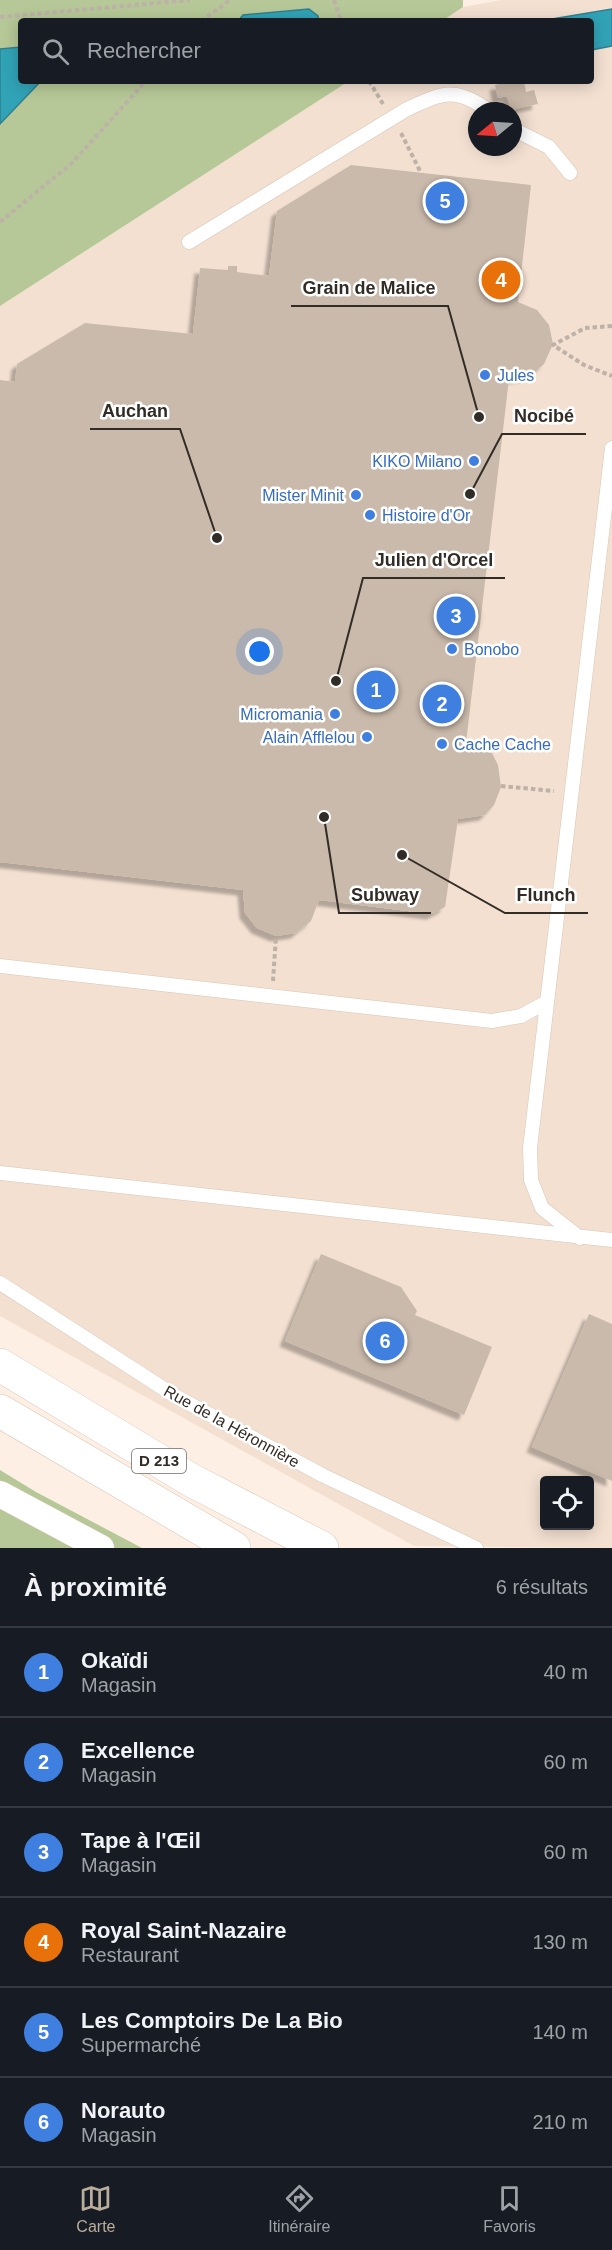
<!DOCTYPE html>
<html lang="fr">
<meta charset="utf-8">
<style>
:root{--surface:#171b24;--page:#242831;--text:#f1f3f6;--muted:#9ea1a6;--line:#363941;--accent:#baad9b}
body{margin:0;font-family:Arial,sans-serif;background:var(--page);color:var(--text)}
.controls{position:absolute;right:18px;bottom:18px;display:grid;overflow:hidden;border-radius:6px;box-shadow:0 3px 15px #0003}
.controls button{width:54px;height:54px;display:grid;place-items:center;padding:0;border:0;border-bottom:2px solid var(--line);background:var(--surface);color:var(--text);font:30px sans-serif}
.compass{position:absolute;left:468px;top:102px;width:54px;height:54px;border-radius:50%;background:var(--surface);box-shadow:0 3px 15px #0003;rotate:252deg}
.you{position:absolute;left:260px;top:652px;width:21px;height:21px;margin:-15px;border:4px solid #fff;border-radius:50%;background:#1a73e8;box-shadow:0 0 0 9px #1a73e833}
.badge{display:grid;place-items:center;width:39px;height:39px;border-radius:50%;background:var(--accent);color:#fff;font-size:20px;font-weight:700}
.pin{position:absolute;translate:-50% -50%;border:3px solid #fff;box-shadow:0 2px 6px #0006}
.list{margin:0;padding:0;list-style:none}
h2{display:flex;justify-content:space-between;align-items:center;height:78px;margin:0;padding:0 24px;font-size:26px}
h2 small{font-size:20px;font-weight:400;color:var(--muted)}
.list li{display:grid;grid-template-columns:39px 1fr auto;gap:18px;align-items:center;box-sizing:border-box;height:90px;padding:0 24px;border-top:2px solid var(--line)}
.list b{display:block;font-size:22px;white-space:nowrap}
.list p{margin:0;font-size:20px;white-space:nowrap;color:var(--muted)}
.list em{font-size:20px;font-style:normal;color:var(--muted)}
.icon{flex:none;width:33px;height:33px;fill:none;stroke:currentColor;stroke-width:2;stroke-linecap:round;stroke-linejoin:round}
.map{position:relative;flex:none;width:612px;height:1548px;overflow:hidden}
.search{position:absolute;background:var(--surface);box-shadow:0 3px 15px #0003;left:18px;right:18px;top:18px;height:66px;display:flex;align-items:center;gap:15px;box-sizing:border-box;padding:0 21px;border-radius:6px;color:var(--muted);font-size:22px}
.sheet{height:618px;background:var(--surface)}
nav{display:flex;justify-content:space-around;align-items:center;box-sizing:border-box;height:84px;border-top:2px solid var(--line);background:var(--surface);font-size:16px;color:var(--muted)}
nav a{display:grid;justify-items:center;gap:3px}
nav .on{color:var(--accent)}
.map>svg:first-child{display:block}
</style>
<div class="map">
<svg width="612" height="1548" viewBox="0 0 612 1548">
<defs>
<filter id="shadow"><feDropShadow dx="-5.5" dy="5.5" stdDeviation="1.5" flood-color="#0004"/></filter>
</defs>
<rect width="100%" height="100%" fill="#fdefe3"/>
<path fill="#f3e0d1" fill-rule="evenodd" d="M501,0H612V1548L414,1546L0,1316V306L349,81H591V21H442L463,7ZM477,111H513V147H477ZM544,1480H590V1526H544Z"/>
<path fill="#b6c897" d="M0,0H463V7L442,21H21V81H349L0,306Z
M0,1470L36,1492L142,1548H0Z"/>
<path fill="#31a3b7" stroke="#317f8c" stroke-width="1.5" d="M309,9L318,16L319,21H238L243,15Z
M612,9V46L591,50V21H540Z
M21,47V81H41L0,124V49Z"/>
<path fill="#cabaab" filter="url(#shadow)" d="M512,81H524L526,92L534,90L538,104L511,110L507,96L498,98L495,85Z
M351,165L531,185L518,302L537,310L549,325L553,344L544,364L530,376L509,379L466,743L492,753L498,765L501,787L494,805L485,815L458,819L445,907L432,914L319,900L311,921L296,933L276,936L257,928L245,913L243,890L0,862V380L15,382L17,364L85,323L193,334L200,268L228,270V266H237V272L269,276L277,211Z
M321,1254L401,1287L417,1311L415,1315L492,1347L464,1415L285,1341Z
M589,1314L612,1324V1481L532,1447Z"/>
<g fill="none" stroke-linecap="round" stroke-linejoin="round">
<g stroke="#d8c6b8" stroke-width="15">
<path id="service" d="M513,129L549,147L570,173
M189,242L407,109C442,93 455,86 489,111
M0,966L492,1021L521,1016L545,1003
M0,1173L612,1240
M580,1238L542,1208L531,1180L530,1148L612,448
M0,1283L175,1396L324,1476L476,1548"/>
</g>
<g stroke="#d8c6b8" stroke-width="27">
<path id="minor" d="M0,1494L101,1548"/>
</g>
<g stroke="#d8c6b8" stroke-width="34">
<path id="trunk" d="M0,1365L191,1480L322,1548
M0,1411L234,1548"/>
</g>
<path stroke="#bdb2a7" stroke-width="4" stroke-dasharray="4.5 3" stroke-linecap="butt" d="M334,0L341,21
M0,17L190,0
M201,21L230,0
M369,81L383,104
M401,133L421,173
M0,222L72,163L146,81
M612,326L585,328L553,345L584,365L612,376
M501,786L554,791
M273,981L276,936"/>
<use href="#service" stroke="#fff" stroke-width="14"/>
<use href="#minor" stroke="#fff" stroke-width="26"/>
<use href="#trunk" stroke="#fff" stroke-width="33"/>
</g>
<g fill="#3f7fe0" stroke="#fff" stroke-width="2">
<circle cx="485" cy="375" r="6"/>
<circle cx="474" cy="461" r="6"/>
<circle cx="356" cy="495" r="6"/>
<circle cx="370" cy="515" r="6"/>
<circle cx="452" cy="649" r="6"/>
<circle cx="335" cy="714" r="6"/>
<circle cx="367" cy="737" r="6"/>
<circle cx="442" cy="744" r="6"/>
</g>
<g text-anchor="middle" stroke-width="5" stroke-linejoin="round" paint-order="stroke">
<rect fill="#fff" stroke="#706b67" stroke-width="1.5" x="132" y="1449" width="54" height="24" rx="4.5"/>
<g font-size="15" font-weight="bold" fill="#322c26">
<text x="159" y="1466">D 213</text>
</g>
<g font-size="16" fill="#366cbe" stroke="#fff" text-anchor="start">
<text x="497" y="381">Jules</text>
<text x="462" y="467" text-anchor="end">KIKO Milano</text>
<text x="344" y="501" text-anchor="end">Mister Minit</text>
<text x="382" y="521">Histoire d'Or</text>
<text x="464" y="655">Bonobo</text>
<text x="323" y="720" text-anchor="end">Micromania</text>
<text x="355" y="743" text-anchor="end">Alain Afflelou</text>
<text x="454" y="750">Cache Cache</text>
</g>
<g font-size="16" fill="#322c26" stroke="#fff">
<text transform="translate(232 1426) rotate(29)" y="6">Rue de la Héronnière</text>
</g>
</g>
<path fill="none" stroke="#322c26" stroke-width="2" d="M479 417L448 306H291M217 538L180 429H90M470 494L502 434H586M336 681L363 578H505M402 855L505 913H588M324 817L339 913H431"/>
<g fill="#322c26" stroke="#fff" stroke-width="2">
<circle cx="479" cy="417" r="6"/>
<circle cx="217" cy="538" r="6"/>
<circle cx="470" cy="494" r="6"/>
<circle cx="336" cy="681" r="6"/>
<circle cx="402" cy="855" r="6"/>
<circle cx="324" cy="817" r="6"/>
</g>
<g font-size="18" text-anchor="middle" font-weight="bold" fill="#322c26" stroke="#fff" stroke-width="5" stroke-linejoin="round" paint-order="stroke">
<text x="369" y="294">Grain de Malice</text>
<text x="135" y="417">Auchan</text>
<text x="544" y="422">Nocibé</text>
<text x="434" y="566">Julien d'Orcel</text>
<text x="546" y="901">Flunch</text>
<text x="385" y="901">Subway</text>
</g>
</svg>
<div class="controls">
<button><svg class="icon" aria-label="locate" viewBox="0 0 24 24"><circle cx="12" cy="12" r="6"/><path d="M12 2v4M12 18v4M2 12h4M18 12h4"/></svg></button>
</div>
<svg class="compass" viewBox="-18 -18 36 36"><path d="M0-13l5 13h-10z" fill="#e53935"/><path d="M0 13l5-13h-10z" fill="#9ea1a6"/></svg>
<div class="you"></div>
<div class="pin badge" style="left:376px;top:690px;background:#3f7fe0">1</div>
<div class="pin badge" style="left:442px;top:704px;background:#3f7fe0">2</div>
<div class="pin badge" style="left:456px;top:616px;background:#3f7fe0">3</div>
<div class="pin badge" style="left:501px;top:280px;background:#e8710a">4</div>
<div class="pin badge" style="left:445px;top:201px;background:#3f7fe0">5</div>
<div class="pin badge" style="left:385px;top:1341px;background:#3f7fe0">6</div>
<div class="search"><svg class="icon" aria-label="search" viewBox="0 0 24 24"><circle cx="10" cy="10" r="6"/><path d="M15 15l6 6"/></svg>Rechercher</div>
</div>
<section class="sheet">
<h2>À proximité<small>6 résultats</small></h2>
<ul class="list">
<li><span class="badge" style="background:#3f7fe0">1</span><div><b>Okaïdi</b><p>Magasin</p></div><em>40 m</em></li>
<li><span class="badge" style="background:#3f7fe0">2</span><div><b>Excellence</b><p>Magasin</p></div><em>60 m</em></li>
<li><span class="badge" style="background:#3f7fe0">3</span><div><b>Tape à l'Œil</b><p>Magasin</p></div><em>60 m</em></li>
<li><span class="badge" style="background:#e8710a">4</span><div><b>Royal Saint-Nazaire</b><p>Restaurant</p></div><em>130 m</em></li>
<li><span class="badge" style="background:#3f7fe0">5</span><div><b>Les Comptoirs De La Bio</b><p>Supermarché</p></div><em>140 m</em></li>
<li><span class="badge" style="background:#3f7fe0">6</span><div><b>Norauto</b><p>Magasin</p></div><em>210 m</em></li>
</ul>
</section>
<nav>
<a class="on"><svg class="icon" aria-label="map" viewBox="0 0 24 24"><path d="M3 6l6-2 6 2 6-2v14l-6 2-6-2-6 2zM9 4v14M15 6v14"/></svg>Carte</a>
<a><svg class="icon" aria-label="directions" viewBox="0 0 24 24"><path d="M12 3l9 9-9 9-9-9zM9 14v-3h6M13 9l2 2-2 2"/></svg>Itinéraire</a>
<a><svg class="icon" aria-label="saved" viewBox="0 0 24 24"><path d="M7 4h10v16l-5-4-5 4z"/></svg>Favoris</a>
</nav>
